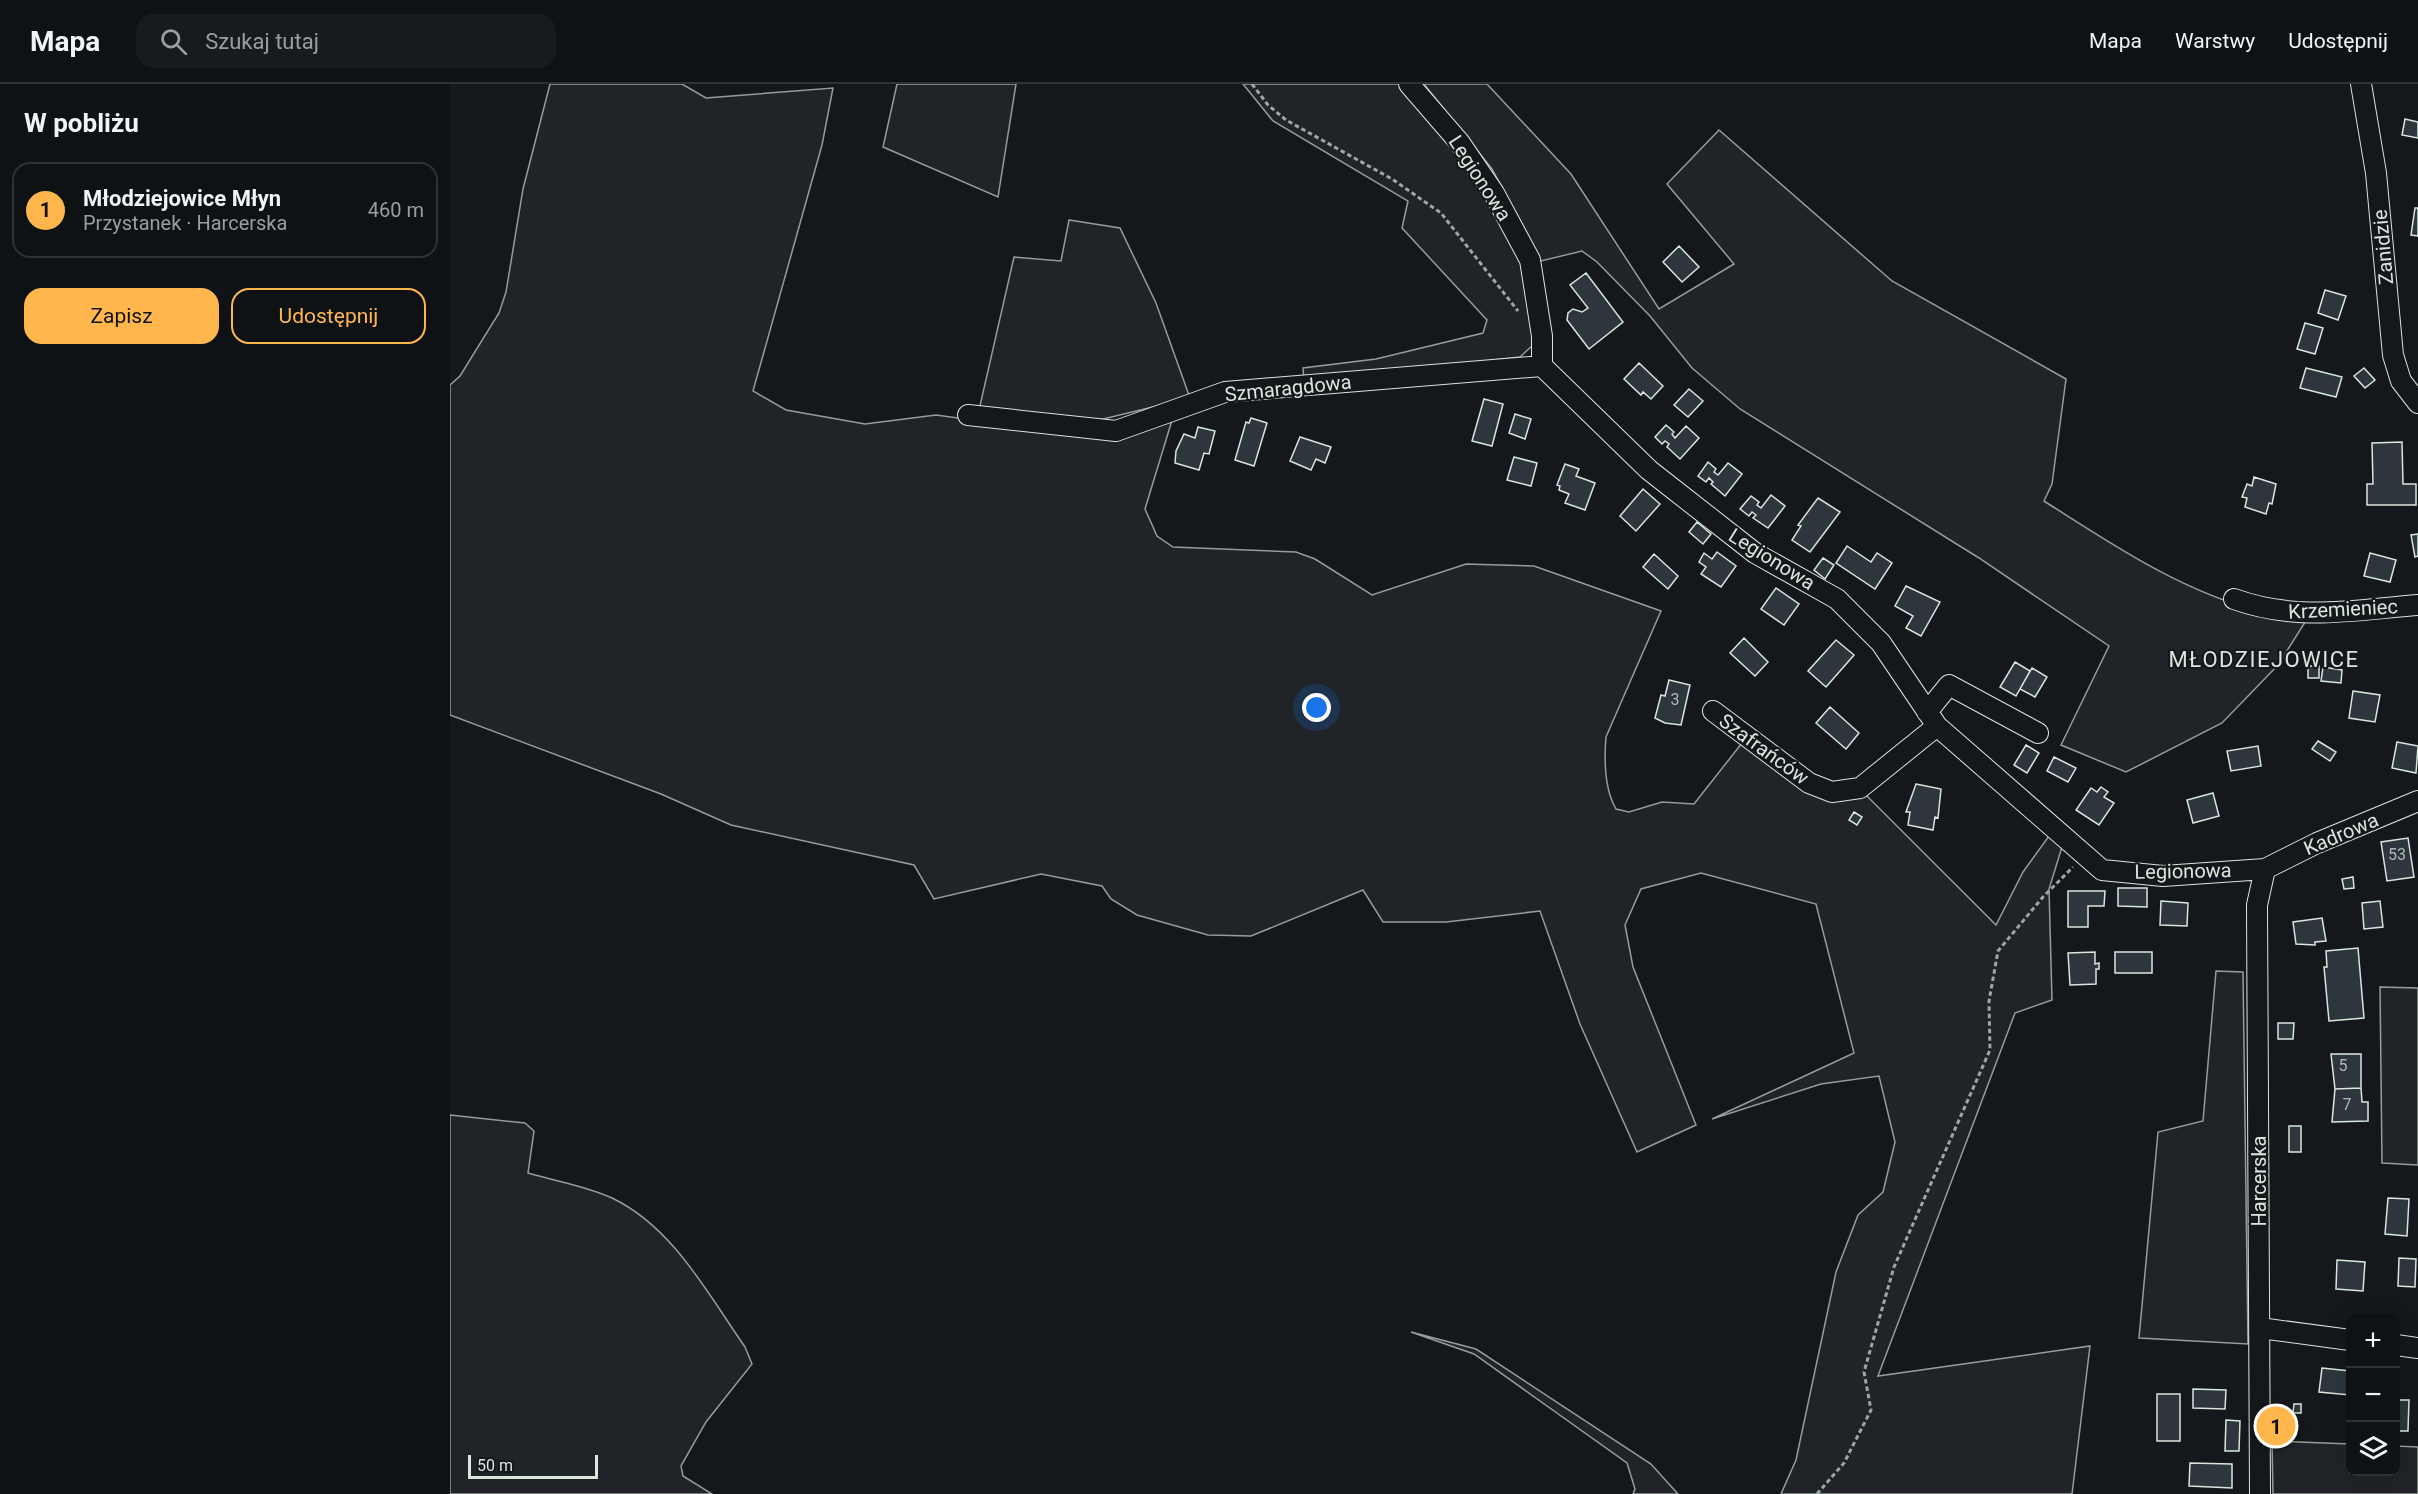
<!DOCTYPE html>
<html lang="pl">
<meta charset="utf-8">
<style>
:root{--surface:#0f1215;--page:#181b1e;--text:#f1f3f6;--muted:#9b9ea0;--line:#2f3234;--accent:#ffb74d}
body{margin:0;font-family:Roboto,sans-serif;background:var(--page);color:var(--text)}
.controls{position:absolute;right:18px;bottom:18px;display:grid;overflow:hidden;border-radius:12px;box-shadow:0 6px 24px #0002}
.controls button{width:54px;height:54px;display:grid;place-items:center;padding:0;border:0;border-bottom:2px solid var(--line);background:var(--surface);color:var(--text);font:30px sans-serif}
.scale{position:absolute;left:18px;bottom:15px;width:130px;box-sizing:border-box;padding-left:6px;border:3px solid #d8e6dc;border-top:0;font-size:16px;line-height:21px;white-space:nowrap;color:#d8e6dc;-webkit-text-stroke:4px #14181c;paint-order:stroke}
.you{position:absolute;left:867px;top:624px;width:21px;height:21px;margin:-15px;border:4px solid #fff;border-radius:50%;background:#1a73e8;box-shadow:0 0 0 9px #1a73e833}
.badge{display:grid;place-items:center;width:39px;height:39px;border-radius:50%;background:var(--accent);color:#111;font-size:20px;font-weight:700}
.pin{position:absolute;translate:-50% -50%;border:3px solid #fff;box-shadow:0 2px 6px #0006}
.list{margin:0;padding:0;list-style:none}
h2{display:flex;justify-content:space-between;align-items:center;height:78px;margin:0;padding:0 24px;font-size:26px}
h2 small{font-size:20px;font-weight:400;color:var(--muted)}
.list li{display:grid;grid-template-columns:39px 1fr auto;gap:18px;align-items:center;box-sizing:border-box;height:96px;margin:0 12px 12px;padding:0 12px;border:2px solid var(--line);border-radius:18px}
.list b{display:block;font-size:22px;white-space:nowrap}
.list p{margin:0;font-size:20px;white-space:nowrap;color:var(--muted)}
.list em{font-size:20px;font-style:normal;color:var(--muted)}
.actions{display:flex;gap:12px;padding:18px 24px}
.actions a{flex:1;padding:14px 0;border:2px solid var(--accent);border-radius:18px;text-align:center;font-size:21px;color:var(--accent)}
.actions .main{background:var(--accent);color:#111}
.icon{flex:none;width:33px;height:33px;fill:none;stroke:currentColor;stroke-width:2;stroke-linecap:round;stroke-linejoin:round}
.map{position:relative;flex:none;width:1968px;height:1410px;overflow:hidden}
header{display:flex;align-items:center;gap:36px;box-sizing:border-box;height:84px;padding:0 30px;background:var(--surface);border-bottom:2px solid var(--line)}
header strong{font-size:28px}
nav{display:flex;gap:33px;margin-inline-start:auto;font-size:21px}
.search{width:420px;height:54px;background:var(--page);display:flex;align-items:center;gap:15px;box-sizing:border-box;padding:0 21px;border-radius:18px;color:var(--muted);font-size:22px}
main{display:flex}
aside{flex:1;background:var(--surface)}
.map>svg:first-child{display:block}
</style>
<header>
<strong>Mapa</strong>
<div class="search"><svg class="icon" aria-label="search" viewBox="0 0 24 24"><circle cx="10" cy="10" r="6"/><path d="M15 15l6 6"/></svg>Szukaj tutaj</div>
<nav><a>Mapa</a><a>Warstwy</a><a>Udostępnij</a></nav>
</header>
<main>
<aside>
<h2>W pobliżu<small></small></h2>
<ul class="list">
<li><span class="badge">1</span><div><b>Młodziejowice Młyn</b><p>Przystanek · Harcerska</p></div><em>460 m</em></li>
</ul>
<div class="actions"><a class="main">Zapisz</a><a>Udostępnij</a></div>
</aside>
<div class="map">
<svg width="1968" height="1410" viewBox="0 0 1968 1410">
<rect width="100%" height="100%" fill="#14181c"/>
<path fill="#202428" stroke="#939e99" stroke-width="1.5" d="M100,0H232L256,14L383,4L372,61L303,307L336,326L415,340L486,331L666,355L723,333L695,425L707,452L723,463L846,468L865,475L922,511L1016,480L1084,482L1211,527L1156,653C1154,677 1154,704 1166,725L1179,728L1212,718L1244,720L1292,659L1364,706L1390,717L1414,709L1546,841L1573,788L1599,752L1612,763L1599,805L1602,916L1565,929L1428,1292L1640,1262L1622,1410H1331L1346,1376L1386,1188L1408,1131L1433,1108L1445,1058L1429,992L1371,1000L1262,1035L1404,969L1366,820L1251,789L1191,805L1175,841L1183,883L1246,1041L1187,1068L1130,940L1090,827L996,838H933L913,806L801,852L758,851L687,831L661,815L652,802L591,790L484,815L464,781L281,741L211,710L0,631V301L10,292L49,229L56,208L73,105Z
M447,0H566L548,113L433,63Z
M793,0H951L1006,65L1068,159L1084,224L1082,262L1070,273L854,297L853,284L926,275L1033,249L1037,236L952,144L958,117L823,37Z
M974,0H1037L1121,90L1209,225L1284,180L1217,100L1269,46L1442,197L1616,295L1602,400L1594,417C1659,458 1723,502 1798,524C1817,529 1837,532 1857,535L1828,581L1772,639L1676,688L1611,661L1659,562L1529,474L1290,325L1242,284L1200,232L1147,178L1132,167L1091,177L1042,85Z
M619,136L670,144L706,219L740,314L645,337L529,326L564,173L611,177Z
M1766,887L1793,888L1798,1260L1689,1254L1708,1048L1753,1037Z
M1930,903L1968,904V1081L1932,1079Z
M0,1031L75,1039L84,1047L78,1089C105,1097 136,1102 162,1114C223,1143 258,1210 295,1263L302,1280L256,1338L231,1382L233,1392L262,1410H0Z
M961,1248L1026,1265L1201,1380L1228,1410H1183L1185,1405L1177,1379L1024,1270Z
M1822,1357L1900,1360V1388H1946V1362L1968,1363V1410H1823Z"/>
<path fill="#2c363c" stroke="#d8e6dc" stroke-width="1.5" d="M1955,35L1968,38V54L1952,51Z
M1965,124H1968V152L1961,151Z
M1229,162L1249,183L1232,198L1213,178Z
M1136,189L1173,238L1139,265L1117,236L1118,229L1123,225L1132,228L1138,224L1120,201Z
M1875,206L1896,212L1888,236L1868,229Z
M1855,239L1873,244L1865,270L1847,265Z
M1189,279L1213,302L1201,315L1193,308L1191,311L1174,295Z
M1856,284L1892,293L1886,313L1850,304Z
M1914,284L1925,296L1915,304L1904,292Z
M1239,305L1253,317L1238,333L1224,321Z
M1034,315L1053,320L1042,362L1022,357Z
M1065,330L1081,335L1075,355L1059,349Z
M801,334L817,339L804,382L785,376L796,338L799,339Z
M1216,341L1224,348L1222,350L1225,354L1236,342L1249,354L1230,375L1217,363L1219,360L1215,357L1212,360L1205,353Z
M748,343L765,347L759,370L754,369L749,386L725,379L726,367L734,350L745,354Z
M850,353L881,363L875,379L866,375L861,386L840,377Z
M1952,358L1953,400H1966V421H1917V400H1923L1922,359Z
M1064,373L1087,379L1081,402L1057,396Z
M1258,378L1266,385L1264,388L1268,391L1278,379L1292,390L1275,412L1261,400L1263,398L1259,394L1256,398L1248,392Z
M1115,380L1129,385L1126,392L1145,399L1135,426L1115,419L1119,410L1109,406L1110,402L1107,401Z
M1804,393L1826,400L1822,420L1819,419L1816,430L1795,423L1797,414L1792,413L1797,400L1802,402Z
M1193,405L1210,420L1186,447L1170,432Z
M1321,411L1335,422L1318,444L1303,434L1306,431L1302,428L1299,432L1290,425L1301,412L1309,418L1307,421L1311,424Z
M1368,414L1390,428L1360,468L1342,456L1351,442L1348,441Z
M1247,438L1261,450L1253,460L1239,448Z
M1968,450V472L1965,473L1961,451Z
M1397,462L1421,478L1427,469L1442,479L1425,505L1386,479Z
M1267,468L1286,482L1271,503L1251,490L1256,483L1249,478L1254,469L1262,475Z
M1920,469L1946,476L1940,498L1914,492Z
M1204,470L1228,492L1218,505L1193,483Z
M1373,474L1384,481L1375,495L1364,486Z
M1456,502L1490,518L1471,552L1456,544L1463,532L1445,522Z
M1326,504L1349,520L1334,541L1311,525Z
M1294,554L1318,578L1305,592L1280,569Z
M1386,556L1404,571L1376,603L1358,587Z
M1565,578L1580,587L1566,612L1550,603Z
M1858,582H1869V594H1858Z
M1873,583L1892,586L1891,599L1871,597Z
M1582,584L1597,593L1585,613L1570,605Z
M1219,596L1240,601L1231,641L1215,639L1205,634L1211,611L1215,612Z
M1903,607L1930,611L1925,638L1899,634Z
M1380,623L1409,649L1396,665L1366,639Z
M1868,657L1886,668L1880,677L1862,665Z
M1947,658L1968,662L1966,689L1942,684Z
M1576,661L1589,669L1577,689L1564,681Z
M1808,662L1811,682L1781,687L1777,667Z
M1604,673L1626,684L1618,698L1597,687Z
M1466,700L1491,705L1488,734L1485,733L1483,746L1458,741L1460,728H1456Z
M1651,703L1658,708L1654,713L1664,719L1649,741L1626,726L1641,704L1647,708Z
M1763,709L1769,732L1743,739L1737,716Z
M1404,728L1412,733L1407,741L1399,736Z
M1958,754L1964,793L1937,797L1931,758Z
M1903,793L1904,804L1894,805L1892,795Z
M1668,804H1697V823L1668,822Z
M1618,807H1655L1654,822H1638V843H1618Z
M1711,817L1738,819L1737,842L1710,841Z
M1930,817L1933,843L1914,845L1912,819Z
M1872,834L1876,857L1865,858V861L1846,860L1843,838Z
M1908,864L1914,934L1879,937L1874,883H1877L1876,867Z
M1645,868V880L1649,879V885H1646V900L1620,901L1618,869Z
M1665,868H1702V889H1665Z
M1828,939H1844L1843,955H1828Z
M1881,970H1911V1004L1885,1005Z
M1911,1004L1912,1018H1918V1037L1882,1038L1885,1005Z
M1839,1042H1851V1068H1839Z
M1938,1114L1959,1115L1957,1152L1935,1150Z
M1949,1174L1966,1175L1965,1203L1948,1202Z
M1887,1176L1915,1178L1913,1207L1886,1205Z
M1872,1284L1900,1287V1311L1869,1308Z
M1743,1305L1776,1306L1775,1325L1743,1324Z
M1707,1310H1730V1357H1707Z
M1946,1316H1959L1958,1347H1946Z
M1844,1320H1851V1329H1843Z
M1776,1336L1790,1337L1789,1367H1775Z
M1740,1379L1782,1380V1404L1739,1402Z"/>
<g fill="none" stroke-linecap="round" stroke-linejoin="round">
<g stroke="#d8e6dc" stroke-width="22">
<path id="minor" d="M959,0L1010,59L1044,109L1080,176L1092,252V282L1199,386L1305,469L1387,515L1431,559L1487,642L1652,786L1713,792L1815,785L1867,759L1968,717
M1911,0L1926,89L1943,271L1951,297L1968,319
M518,331L666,347L775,308L1092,282
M1784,515C1848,538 1903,526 1968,521
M1263,627L1359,699L1382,708L1410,704L1487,642
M1477,628L1499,601L1588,649
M1810,1244L1900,1256
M1946,1261L1968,1264
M1810,1410L1807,821L1815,785"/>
</g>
<path stroke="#9da8a2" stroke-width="3" stroke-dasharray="4.5 3" stroke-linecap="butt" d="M802,0L818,21L836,36L942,95L991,129L1068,227
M1367,1410L1394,1379L1421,1326L1414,1288L1444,1183L1540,966L1539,917L1548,867L1593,813L1623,783"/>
<use href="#minor" stroke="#14181c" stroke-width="20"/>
</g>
<g text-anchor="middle" stroke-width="4.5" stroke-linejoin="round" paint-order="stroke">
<g font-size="16" fill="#adbab4">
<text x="1225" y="621">3</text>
<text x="1947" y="776">53</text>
<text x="1893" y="987">5</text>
<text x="1897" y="1026">7</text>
</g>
<g font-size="20" fill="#d8e6dc" stroke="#14181c">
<text transform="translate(1030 94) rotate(57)" y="7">Legionowa</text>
<text transform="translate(1933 163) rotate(-95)" y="7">Zanidzie</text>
<text transform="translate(838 304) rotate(-6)" y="7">Szmaragdowa</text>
<text transform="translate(1322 475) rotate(32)" y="7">Legionowa</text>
<text transform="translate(1893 525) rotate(-3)" y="7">Krzemieniec</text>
<text transform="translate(1314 665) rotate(36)" y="7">Szafrańców</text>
<text transform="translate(1891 750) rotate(-23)" y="7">Kadrowa</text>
<text transform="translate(1733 787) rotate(-1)" y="7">Legionowa</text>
<text transform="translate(1809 1097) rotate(-90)" y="7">Harcerska</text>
</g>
<g font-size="22" letter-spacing="1.5" fill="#d8e6dc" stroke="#14181c">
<text x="1814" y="583">MŁODZIEJOWICE</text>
</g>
</g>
</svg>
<div class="controls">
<button>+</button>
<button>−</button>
<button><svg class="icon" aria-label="layers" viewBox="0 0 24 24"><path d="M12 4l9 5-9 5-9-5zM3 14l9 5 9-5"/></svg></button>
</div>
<div class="scale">50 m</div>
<div class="you"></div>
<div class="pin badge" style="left:1826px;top:1342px">1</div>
</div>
</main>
